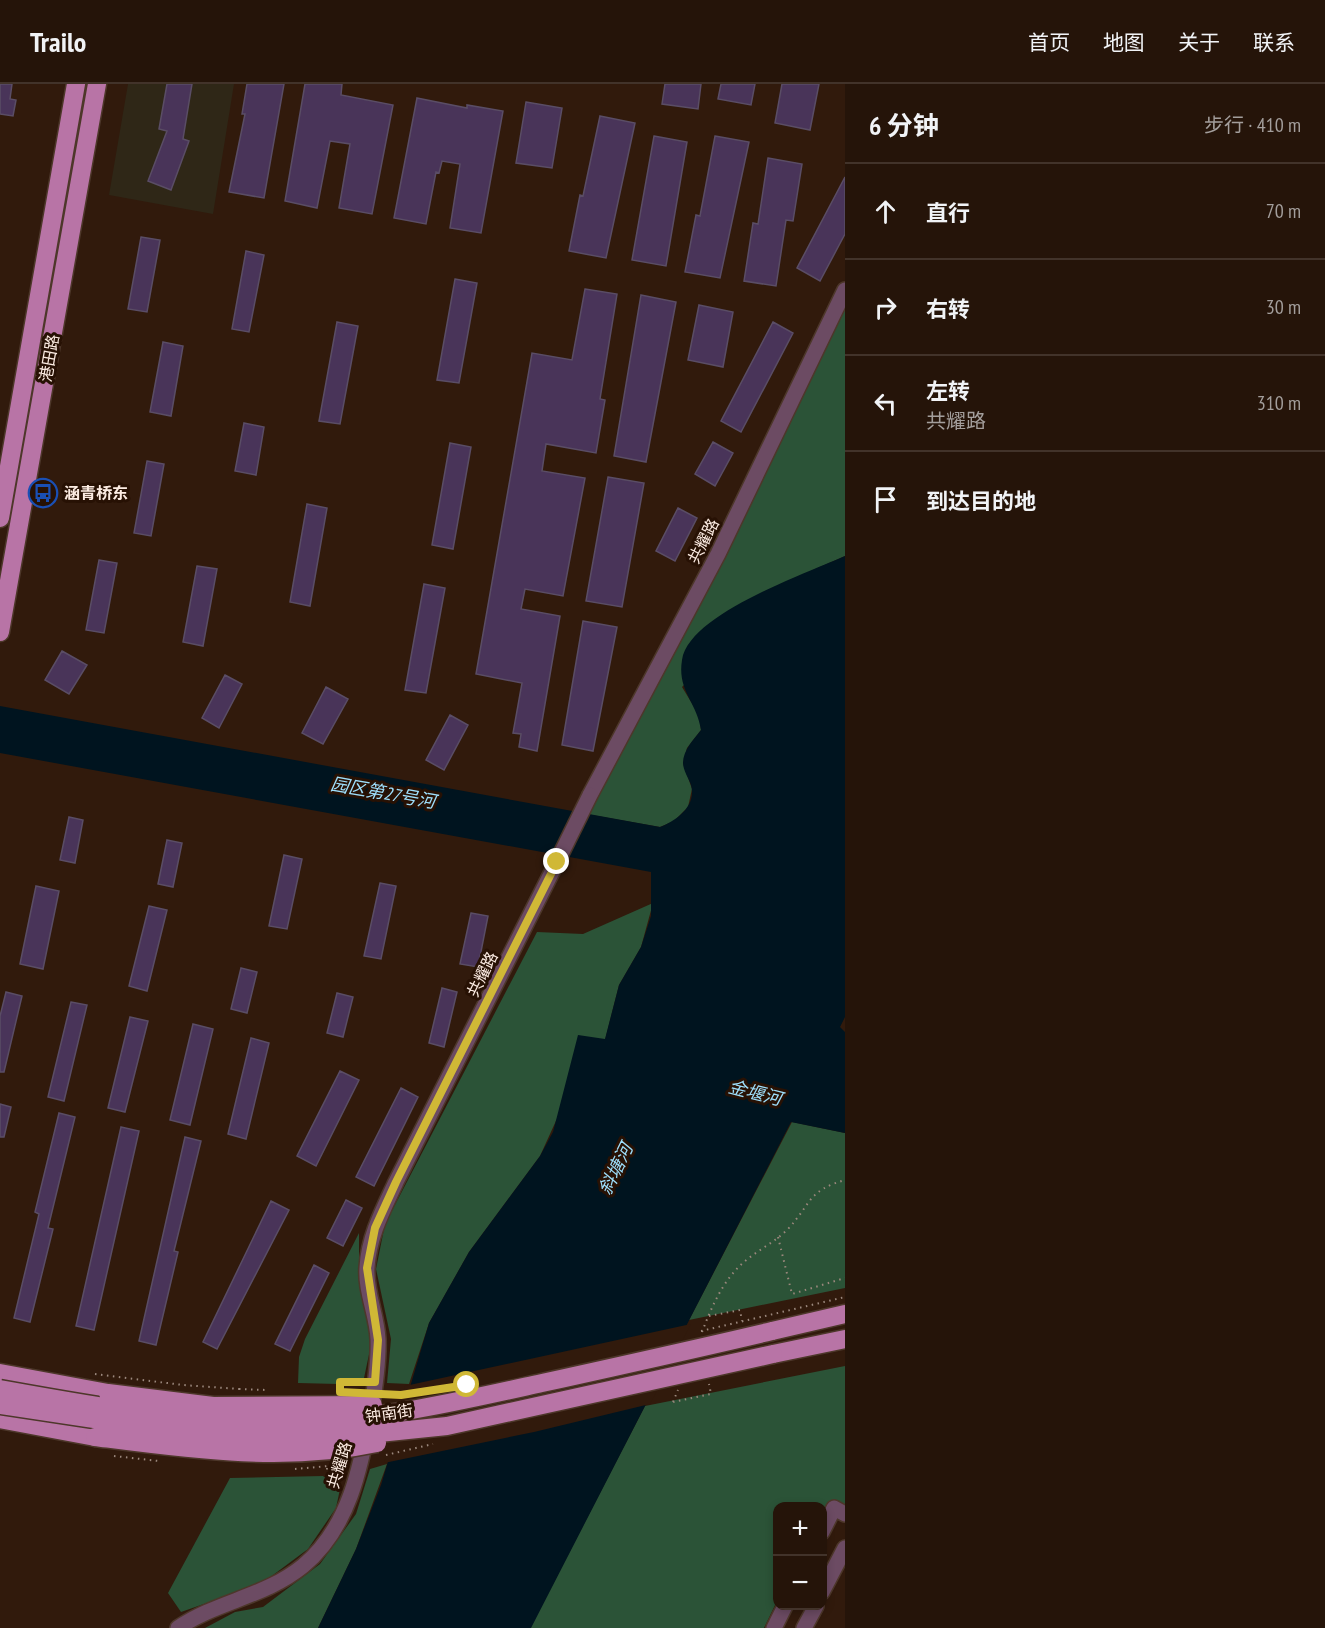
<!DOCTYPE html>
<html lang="zh">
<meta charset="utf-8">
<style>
:root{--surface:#251409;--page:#2d1d12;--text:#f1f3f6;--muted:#a39e9c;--line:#42332a}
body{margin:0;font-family:"PT Sans Narrow","Noto Sans SC",sans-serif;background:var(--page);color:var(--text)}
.controls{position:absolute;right:18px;bottom:18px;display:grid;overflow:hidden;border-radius:12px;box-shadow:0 3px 9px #0003}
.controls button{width:54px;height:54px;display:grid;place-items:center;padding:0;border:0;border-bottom:2px solid var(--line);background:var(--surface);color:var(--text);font:30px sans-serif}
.stop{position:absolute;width:18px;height:18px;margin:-14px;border:4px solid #d0b836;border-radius:50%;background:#fff}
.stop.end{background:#d0b836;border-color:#fff;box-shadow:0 2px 6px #0008}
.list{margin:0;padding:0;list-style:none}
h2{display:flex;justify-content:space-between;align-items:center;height:78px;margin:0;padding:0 24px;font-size:26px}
h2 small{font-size:20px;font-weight:400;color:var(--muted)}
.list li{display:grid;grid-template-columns:39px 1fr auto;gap:18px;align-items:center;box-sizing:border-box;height:96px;padding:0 24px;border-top:2px solid var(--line)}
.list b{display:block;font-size:22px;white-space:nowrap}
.list p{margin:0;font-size:20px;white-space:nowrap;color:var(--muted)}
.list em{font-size:20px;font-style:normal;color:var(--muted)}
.icon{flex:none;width:33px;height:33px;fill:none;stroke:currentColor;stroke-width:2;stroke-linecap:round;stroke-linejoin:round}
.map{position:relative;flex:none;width:845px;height:1544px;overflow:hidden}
header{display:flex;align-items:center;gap:36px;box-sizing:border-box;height:84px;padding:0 30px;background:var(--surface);border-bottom:2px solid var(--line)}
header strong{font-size:28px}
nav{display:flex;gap:33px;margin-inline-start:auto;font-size:21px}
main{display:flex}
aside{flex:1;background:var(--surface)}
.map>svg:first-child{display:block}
</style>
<header>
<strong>Trailo</strong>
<nav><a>首页</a><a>地图</a><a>关于</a><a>联系</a></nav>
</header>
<main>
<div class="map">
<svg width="845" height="1544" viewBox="0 0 845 1544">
<rect width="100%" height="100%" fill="#311a0c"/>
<path fill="#2f2717" d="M128,0H234L213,130L109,111Z"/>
<path fill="#2b5337" d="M845,208V472L784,499L682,603L699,631L701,646L687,664L683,679L692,705L688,723L674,737L660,743L586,730Z
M653,819L641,863L619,901L605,956L560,1028L540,1072L469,1168L429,1239L409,1300L387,1299L391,1255L376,1185L385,1140L537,848L583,850Z
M792,1038L845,1049V1204L689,1236Z
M359,1149V1178L371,1261L364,1294H338V1300L298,1299L299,1273L305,1255Z
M845,1282V1421L827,1420L823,1428L822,1422H778L777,1517L764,1544H530L645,1322Z
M387,1380L356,1465L318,1544H205L235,1528L263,1523L320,1480L356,1430L370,1385Z
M323,1392L340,1405L336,1424L308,1465L261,1500L181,1528L168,1509L230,1394Z"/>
<path fill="#00141f" d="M845,472V933L840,943L845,948V1049L791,1038L531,1544H318L356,1465L381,1401L429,1239L469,1168L540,1072L553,1048L578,951L605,955L619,901L641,863L651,832V788L0,669V622L660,743C676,737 697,722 691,701C689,695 683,686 683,679C683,666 694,655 701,646C697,618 677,607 682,576C689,530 805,490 845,472Z"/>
<path fill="#311a0c" d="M691,1240L650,1320L534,1348L384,1379L405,1302Z"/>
<path fill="#493459" stroke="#5a4d65" stroke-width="1.5" d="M0,0H12L10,15L16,16L13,32L0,30Z
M167,0H192L183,55L189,57L171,106L148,97L167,47L159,45Z
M247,0H284L264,114L229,108L245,30H242Z
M305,0H342L341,11L393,21L372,130L339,124L350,60L330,57L317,124L285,117Z
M665,0H701L698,25L662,20Z
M721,0H755L751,21L718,15Z
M782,0H819L810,46L775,39Z
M417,14L467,24V21L503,27L481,149L450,144L460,80L442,77L439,89L436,88L426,140L394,134Z
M526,18L562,24L552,84L516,79Z
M600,32L635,39L606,174L569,167L580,111L583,112Z
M654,52L687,58L666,182L632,176Z
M715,52L749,58L720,194L685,188L696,131L700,132Z
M768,74L802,80L793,137L786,136L776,202L744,197L753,139L758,140Z
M845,93V150L820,197L797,184Z
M141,153L160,156L147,228L128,225Z
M246,167L264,171L249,248L232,245Z
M455,195L477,199L459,299L437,296Z
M585,205L617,210L600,315L605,316L596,369L546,360L542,387L585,394L563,512L525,505L521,525L560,532L537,667L519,663L521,650L513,649L522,599L476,590L532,269L572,276Z
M641,211L676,218L646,378L614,372Z
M699,221L733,228L723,283L688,276Z
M337,238L358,242L340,340L319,337Z
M773,238L793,249L741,348L721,337Z
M163,258L183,262L171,332L150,328Z
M244,339L264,343L256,391L235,387Z
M713,358L733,369L715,402L695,390Z
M450,359L471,363L453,465L432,461Z
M147,377L164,380L151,452L134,449Z
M608,393L644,399L622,523L586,517Z
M307,420L327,424L310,522L290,518Z
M678,424L697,434L675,477L656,467Z
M99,476L117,479L104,549L86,546Z
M197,482L217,485L203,562L183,558Z
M424,500L445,504L426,609L405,606Z
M583,537L617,543L593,667L562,661Z
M62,567L87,581L69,610L45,596Z
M225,591L242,600L219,644L202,634Z
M326,603L348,615L323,660L302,649Z
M450,631L468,641L444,686L426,676Z
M69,733L83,736L75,779L60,776Z
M167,756L182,759L173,803L158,800Z
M284,771L302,775L287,845L269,842Z
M380,799L396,802L381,875L364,872Z
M36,802L59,807L43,885L20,880Z
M149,822L167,826L147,907L129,902Z
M471,829L488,832L478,883L460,880Z
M241,884L257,888L247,929L231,925Z
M442,904L457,908L444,963L429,959Z
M6,908L22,912L4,988H0V932Z
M337,909L353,913L343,953L327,949Z
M71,918L87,921L64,1017L48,1013Z
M130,933L148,937L125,1028L108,1024Z
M193,940L213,945L190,1041L170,1036Z
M251,954L269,959L246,1055L228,1050Z
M340,987L359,996L316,1082L297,1072Z
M401,1004L418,1013L374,1102L356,1093Z
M0,1020L11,1023L4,1053H0Z
M59,1029L75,1033L48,1144L53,1145L30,1238L14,1234L39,1130L35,1128Z
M121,1043L139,1047L94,1246L76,1242Z
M185,1053L201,1057L174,1167L178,1168L156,1261L139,1257Z
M346,1116L362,1124L343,1162L327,1154Z
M271,1117L289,1126L217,1265L203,1258Z
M314,1181L329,1189L290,1267L275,1260Z"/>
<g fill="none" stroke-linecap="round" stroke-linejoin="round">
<g stroke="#4d372a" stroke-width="18">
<path id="tertiary" d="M590,711L718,470L845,206
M822,1448L834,1424L845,1430
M822,1508L845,1464
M178,1544C217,1517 265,1513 303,1482C349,1444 361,1383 371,1327C375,1304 379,1279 378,1255C377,1231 365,1207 367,1183C369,1152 383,1126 396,1098L557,778
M774,1544L785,1522
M804,1544L816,1522"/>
</g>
<g stroke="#4d372a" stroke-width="21">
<path id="primary" d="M0,434L76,0
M0,548L97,0
M772,1247L845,1230
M773,1270L845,1255
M0,1289L108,1309
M0,1335L95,1353"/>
</g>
<path stroke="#9b887d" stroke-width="2" stroke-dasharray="1.5 4.5" stroke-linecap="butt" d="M778,1153L792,1210L845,1194
M709,1232L740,1226L742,1237
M765,1232L845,1213
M702,1248C712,1222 723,1196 744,1178C758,1166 775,1158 788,1145C812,1119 807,1107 845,1096
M95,1290L183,1301L239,1305
M340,1305V1298H363
M673,1318L678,1306
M673,1318L711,1310L709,1300
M114,1372L159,1377
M327,1384V1394L344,1392"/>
<use href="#tertiary" stroke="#6c4b63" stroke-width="15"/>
<use href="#primary" stroke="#b874a6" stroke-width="18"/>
<g stroke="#4d372a" stroke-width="18" stroke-linecap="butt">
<path id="tertiary-bridge" d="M557,778L590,711"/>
</g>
<g stroke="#4d372a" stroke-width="21" stroke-linecap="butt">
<path id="primary-bridge" d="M0,1305C94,1322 187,1339 283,1338C372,1338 456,1318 542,1299C619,1282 696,1265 772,1247
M108,1309L213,1322L373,1321
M0,1321L207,1352L340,1353L447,1342L773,1270
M95,1353C188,1365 284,1379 377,1359"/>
</g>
<path stroke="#9b887d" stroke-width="2" stroke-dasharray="1.5 4.5" stroke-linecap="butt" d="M701,1247L765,1232
M239,1305L267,1306
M381,1309L408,1310
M386,1371L433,1360
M295,1385L340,1381"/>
<use href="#tertiary-bridge" stroke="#6c4b63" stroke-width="15"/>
<use href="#primary-bridge" stroke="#b874a6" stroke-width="18"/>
</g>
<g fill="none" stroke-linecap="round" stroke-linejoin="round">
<path stroke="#d0b836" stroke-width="8" d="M467,1301L401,1311L340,1308V1298H375L378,1256L367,1184L375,1144L396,1098L557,778"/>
</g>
<defs>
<g id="bus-ring" transform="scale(1.5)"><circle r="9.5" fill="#271104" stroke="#1a4fb4" stroke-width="1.5"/><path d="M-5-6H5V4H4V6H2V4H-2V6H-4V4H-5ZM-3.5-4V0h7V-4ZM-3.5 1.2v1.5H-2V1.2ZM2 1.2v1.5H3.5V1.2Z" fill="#1a4fb4"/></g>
</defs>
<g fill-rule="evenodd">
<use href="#bus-ring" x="43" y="409"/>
</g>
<g text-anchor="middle" stroke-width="6" stroke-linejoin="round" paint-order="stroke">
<g font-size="16" fill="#fcece3" stroke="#271104">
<text transform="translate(49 274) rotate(-80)" y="6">港田路</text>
<text transform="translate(703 457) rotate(-63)" y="6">共耀路</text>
<text transform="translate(482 890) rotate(-64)" y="6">共耀路</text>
<text transform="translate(389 1329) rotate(-8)" y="6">钟南街</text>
<text transform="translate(339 1381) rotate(-73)" y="6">共耀路</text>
</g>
<g font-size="16" font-weight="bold" fill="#fcece3" stroke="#271104" text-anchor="start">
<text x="64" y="415">涵青桥东</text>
</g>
<g font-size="18" font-style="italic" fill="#9edffc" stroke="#271104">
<text transform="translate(383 709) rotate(10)" y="6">园区第27号河</text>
<text transform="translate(755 1009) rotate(14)" y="6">金堰河</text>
<text transform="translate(616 1085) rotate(-64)" y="6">斜塘河</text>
</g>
</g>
</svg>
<div class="controls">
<button>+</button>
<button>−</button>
</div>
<div class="stop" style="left:467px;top:1301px"></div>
<div class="stop end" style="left:557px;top:778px"></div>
</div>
<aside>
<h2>6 分钟<small>步行 · 410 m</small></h2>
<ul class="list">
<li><svg class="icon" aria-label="ahead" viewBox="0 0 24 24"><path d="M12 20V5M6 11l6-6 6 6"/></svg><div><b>直行</b></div><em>70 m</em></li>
<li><svg class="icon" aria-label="right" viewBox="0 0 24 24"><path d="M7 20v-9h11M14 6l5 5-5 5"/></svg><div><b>右转</b></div><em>30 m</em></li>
<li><svg class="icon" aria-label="left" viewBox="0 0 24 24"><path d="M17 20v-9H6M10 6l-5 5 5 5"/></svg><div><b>左转</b><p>共耀路</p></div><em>310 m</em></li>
<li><svg class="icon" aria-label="arrive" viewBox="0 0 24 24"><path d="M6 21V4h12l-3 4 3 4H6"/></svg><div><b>到达目的地</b></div></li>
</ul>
</aside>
</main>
